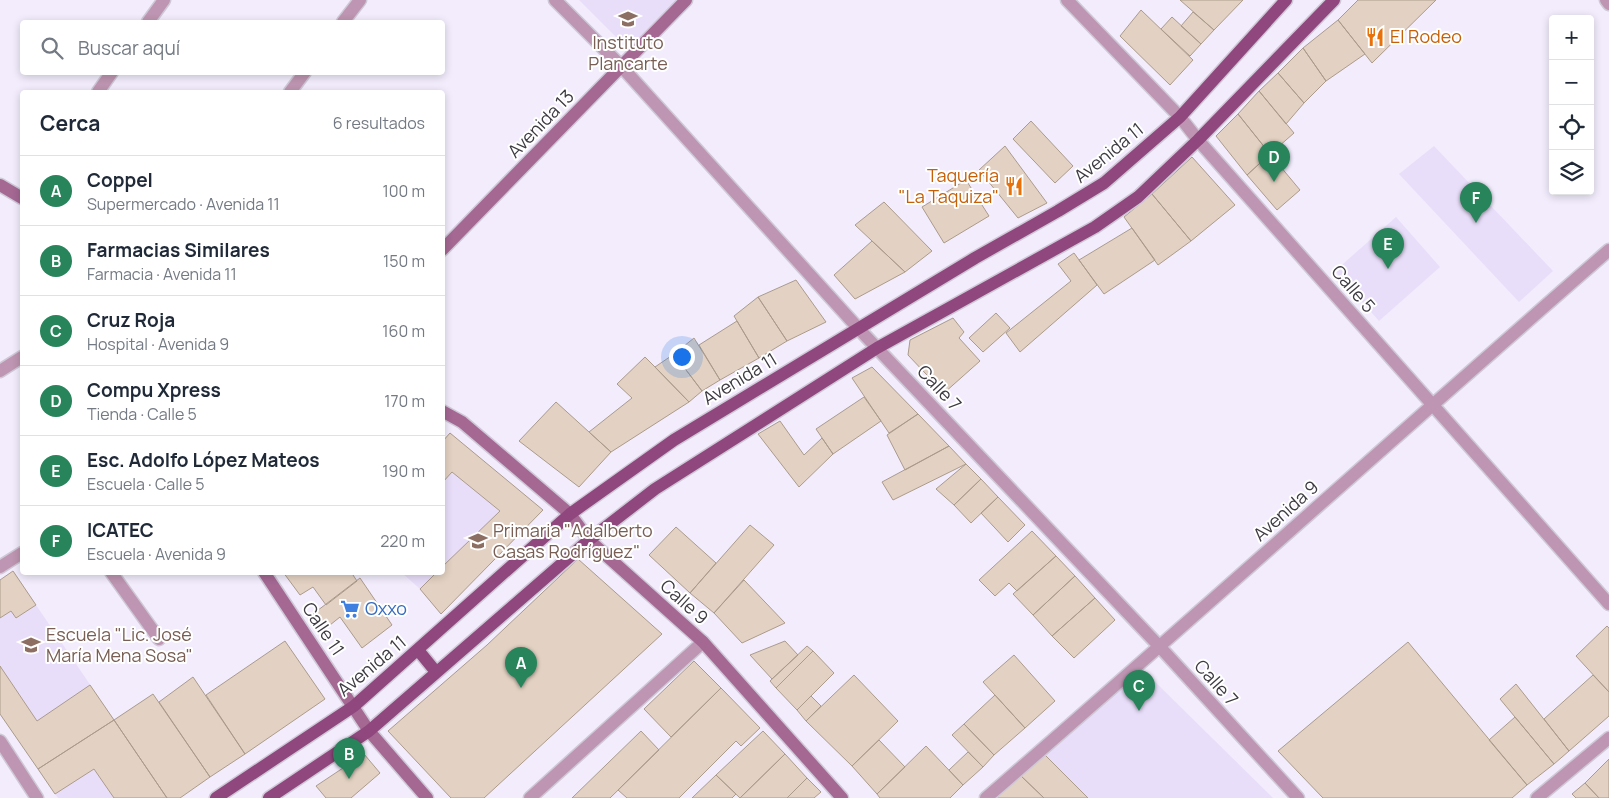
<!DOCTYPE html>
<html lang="es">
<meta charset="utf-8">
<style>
:root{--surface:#fff;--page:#f6f6f7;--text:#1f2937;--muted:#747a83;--line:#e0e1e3;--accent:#27845b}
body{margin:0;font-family:Manrope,sans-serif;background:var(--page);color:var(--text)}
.controls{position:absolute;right:15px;top:15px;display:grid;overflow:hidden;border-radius:5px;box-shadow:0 2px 8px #0003}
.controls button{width:45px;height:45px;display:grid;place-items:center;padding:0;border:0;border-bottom:1px solid var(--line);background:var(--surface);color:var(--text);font:25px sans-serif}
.you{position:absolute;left:681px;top:356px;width:18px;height:18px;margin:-12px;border:4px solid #fff;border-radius:50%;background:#1a73e8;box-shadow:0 0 0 8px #1a73e833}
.badge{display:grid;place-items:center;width:32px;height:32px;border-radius:50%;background:var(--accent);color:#fff;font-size:16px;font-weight:700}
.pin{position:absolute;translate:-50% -41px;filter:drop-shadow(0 1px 2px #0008)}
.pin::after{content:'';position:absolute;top:26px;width:18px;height:15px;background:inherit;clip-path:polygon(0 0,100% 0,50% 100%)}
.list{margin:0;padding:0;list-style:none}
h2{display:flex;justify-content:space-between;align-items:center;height:65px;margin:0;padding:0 20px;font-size:21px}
h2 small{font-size:16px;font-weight:400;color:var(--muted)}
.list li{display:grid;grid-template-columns:32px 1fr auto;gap:15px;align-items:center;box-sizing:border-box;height:70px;padding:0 20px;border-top:1px solid var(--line)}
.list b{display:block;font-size:19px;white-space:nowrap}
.list p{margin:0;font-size:16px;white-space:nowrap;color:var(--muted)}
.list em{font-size:16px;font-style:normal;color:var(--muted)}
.icon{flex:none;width:28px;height:28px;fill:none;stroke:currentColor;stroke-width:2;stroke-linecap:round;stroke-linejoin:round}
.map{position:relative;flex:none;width:1609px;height:798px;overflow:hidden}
.search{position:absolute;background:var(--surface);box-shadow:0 2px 8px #0003;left:20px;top:20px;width:425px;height:55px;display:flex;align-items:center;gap:12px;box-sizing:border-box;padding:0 18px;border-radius:5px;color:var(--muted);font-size:19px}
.panel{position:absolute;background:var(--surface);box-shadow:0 2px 8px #0003;left:20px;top:90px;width:425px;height:485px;border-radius:5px}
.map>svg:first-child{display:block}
</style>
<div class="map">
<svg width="1609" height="798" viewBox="0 0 1609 798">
<rect width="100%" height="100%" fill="#f2ecfc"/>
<path fill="#e9defa" d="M579,0H676L639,38H617Z
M1434,146L1553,271L1519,302L1399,174Z
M1396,217L1440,267L1379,321L1335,271Z
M450,433L543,510L441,614L420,589L402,573L442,572L443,442Z
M13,571L36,605L167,798H58L0,714V580Z
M1142,669L1273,798H1088L1044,754Z"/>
<path fill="#e3d2c3" stroke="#ab9b8c" d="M1180,0H1243L1214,30Z
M1358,0H1436L1372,63L1338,20Z
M1141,10L1193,60L1170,85L1120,36Z
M1193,12L1214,30L1201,44L1181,26Z
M1172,17L1201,44L1190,56L1161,29Z
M1338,20L1365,54L1326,81L1303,48Z
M1303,48L1326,81L1304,103L1278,73Z
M1278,73L1304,103L1286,124L1259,91Z
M1259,91L1294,133L1270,154L1238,114Z
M1238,114L1270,154L1247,175L1216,136Z
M1031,121L1073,166L1055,183L1013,139Z
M1005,146L1047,203L1018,218L979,170Z
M1270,154L1300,190L1277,210L1247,175Z
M1192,157L1235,205L1191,241L1152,194Z
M966,180L989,216L944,243L922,207Z
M1152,194L1191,241L1158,265L1124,217Z
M884,202L932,251L905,272L855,225Z
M1132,228L1155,260L1104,294L1079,260Z
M872,241L905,272L855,299L834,275Z
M1074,253L1097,285L1020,352L1006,333L1071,281L1058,264Z
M796,280L826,322L787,341L758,297Z
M758,297L787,341L759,358L734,316Z
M996,313L1010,328L983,352L969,338Z
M953,318L964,332L959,338L980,361L944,393L908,355L910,340Z
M737,321L759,358L720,380L699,345Z
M694,338L720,380L702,391L674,354Z
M674,354L702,391L689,402L655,367Z
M645,357L655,367L689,402L611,452L589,432L632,398L617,384Z
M872,367L918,414L889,433L852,378Z
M864,397L881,421L833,454L816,429Z
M556,402L611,452L579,487L519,441Z
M918,414L949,446L905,470L887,435Z
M780,421L804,455L822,438L833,454L799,487L758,434Z
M450,433L543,510L441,614L420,589L437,572H442V567L500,511L452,472L442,483V442Z
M949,446L966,464L893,500L882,482Z
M966,464L981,479L954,505L936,489Z
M981,479L998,497L971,523L954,505Z
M998,497L1025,525L1008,542L981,513Z
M750,525L774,545L714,613L690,593Z
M676,527L716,563L690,593L649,555Z
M1032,531L1056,556L1017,591L1009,583L995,596L979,580Z
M1056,556L1075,576L1033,615L1013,594Z
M578,559L662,634L484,798H451L388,731L487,645Z
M13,571L36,605L16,618L11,611L0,618V580Z
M283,572H351L357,581L326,605L313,587L300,595Z
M1075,576L1095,598L1052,636L1033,615Z
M360,578L392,625L362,648L340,617L325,629L313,614Z
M744,580L785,623L742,643L714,613Z
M1095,598L1115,620L1074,658L1052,636Z
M1607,626L1609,628V692L1576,656Z
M285,641L325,699L245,754L206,695Z
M785,641L798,655L772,679L750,655Z
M1408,642L1527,785L1512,798H1323L1278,751Z
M807,646L813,651L776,688L770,681Z
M813,651L834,673L797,710L776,688Z
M1014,655L1055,701L1025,728L983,682Z
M694,661L721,688L671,737L644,709Z
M0,666L37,721L90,685L114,720L38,769L0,714Z
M854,675L898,721L852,766L806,721Z
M1593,675L1609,692V716L1569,751L1544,719Z
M193,677L245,754L210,777L159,702Z
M1516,684L1569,751L1554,764L1500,699Z
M721,688L760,728L741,746L736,741L679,798H627L618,790Z
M153,694L210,777L180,798H167L114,720Z
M995,695L1025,728L994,755L964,724Z
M811,696L821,706L806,721L797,710Z
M1515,717L1554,764L1527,785L1489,740Z
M114,720L167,798H114L94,769L55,794L38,769Z
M964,724L994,755L983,767L952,735Z
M641,731L659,750L610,798H572Z
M763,731L785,754L740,798L716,775Z
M879,740L905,767L877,794L852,766Z
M926,746L963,785L950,798H880L877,794Z
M968,752L983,767L963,785L949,770Z
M364,754L380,773L351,798H326L316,786Z
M785,754L807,778L787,798H740Z
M1044,754L1088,798H1044L1020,775Z
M1609,759V798H1599L1585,783Z
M716,775L736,794L732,798H692Z
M1020,775L1044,798H996Z
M807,778L821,792L814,798H787Z
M1585,783L1599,798H1576L1572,794Z"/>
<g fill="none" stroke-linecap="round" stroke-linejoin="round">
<g stroke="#cec8d7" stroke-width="15">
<path id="street" d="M555,0L621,66L858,328L1160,647L1298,798
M1067,0L1180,117L1198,140L1609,604
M1606,0L1609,4
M148,22L164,0
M343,22L360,0
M98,92L112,72
M290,92L305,72
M0,371L22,357
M0,567L22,553
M111,572L159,639
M0,741L37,798
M530,798L703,642
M986,798C1195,617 1400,432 1609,250
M1537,798L1609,738"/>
</g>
<g stroke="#cec8d7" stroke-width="15">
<path id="secondary" d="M0,185L22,198
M442,250L686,0
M442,411L462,422L570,514L589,540L703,642L842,798
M264,572L369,731L427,798"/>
</g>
<g stroke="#cec8d7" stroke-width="15">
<path id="primary" d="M418,650L436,672
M216,798L354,706L570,514L674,440L975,258L1058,211L1104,183L1180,117L1286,0
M269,798L369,731L589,540L655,489L877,348L1095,227L1138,197L1198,140L1334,0"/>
</g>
<use href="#street" stroke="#be95b2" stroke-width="12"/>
<use href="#secondary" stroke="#a46893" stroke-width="12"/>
<use href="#primary" stroke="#8f477d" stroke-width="12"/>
</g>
<defs>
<g id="school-bare" transform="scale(1.5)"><path d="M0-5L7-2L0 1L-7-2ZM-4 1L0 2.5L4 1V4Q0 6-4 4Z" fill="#8d6e63" stroke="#fff" stroke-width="2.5" paint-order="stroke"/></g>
<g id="restaurant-bare" transform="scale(1.5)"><path d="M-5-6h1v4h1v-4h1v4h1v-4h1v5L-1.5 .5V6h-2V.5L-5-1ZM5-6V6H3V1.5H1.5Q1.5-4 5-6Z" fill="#e8710a" stroke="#fff" stroke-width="2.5" paint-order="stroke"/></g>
<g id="supermarket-bare" transform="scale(1.5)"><path d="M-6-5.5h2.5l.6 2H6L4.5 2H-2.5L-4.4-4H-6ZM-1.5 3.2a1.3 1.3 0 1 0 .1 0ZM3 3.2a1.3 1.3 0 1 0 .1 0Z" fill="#3f7fe0" stroke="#fff" stroke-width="2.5" paint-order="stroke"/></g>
</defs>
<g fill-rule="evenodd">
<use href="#school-bare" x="628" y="19"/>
<use href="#restaurant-bare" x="1375" y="37"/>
<use href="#restaurant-bare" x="1014" y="186"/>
<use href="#school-bare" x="478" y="541"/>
<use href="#supermarket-bare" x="350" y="609"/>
<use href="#school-bare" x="31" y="645"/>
</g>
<g text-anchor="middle" stroke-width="4" stroke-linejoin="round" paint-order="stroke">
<g font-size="18" fill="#c56008" stroke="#fff" text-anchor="start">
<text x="1390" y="43">El Rodeo</text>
<text x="999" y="182" text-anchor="end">Taquería<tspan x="999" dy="21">"La Taquiza"</tspan></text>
</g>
<g font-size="18" fill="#785e54" stroke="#fff" text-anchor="start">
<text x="628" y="49" text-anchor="middle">Instituto<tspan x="628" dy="21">Plancarte</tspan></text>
<text x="493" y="537">Primaria "Adalberto<tspan x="493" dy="21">Casas Rodríguez"</tspan></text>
<text x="46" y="641">Escuela "Lic. José<tspan x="46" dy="21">María Mena Sosa"</tspan></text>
</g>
<g font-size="18" fill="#3d3a41" stroke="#fff">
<text transform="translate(541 124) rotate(-46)" y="6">Avenida 13</text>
<text transform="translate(1109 153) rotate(-39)" y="6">Avenida 11</text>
<text transform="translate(1353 289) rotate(49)" y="6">Calle 5</text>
<text transform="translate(740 379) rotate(-31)" y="6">Avenida 11</text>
<text transform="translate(939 388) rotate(47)" y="6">Calle 7</text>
<text transform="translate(1286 511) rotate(-42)" y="6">Avenida 9</text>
<text transform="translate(684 602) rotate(42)" y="6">Calle 9</text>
<text transform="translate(323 629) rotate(56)" y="6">Calle 11</text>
<text transform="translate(372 666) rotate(-40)" y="6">Avenida 11</text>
<text transform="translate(1216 683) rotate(48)" y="6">Calle 7</text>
</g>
<g font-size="18" fill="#366cbe" stroke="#fff" text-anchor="start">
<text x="365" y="615">Oxxo</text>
</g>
</g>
</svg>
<div class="controls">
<button>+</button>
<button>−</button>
<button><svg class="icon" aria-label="locate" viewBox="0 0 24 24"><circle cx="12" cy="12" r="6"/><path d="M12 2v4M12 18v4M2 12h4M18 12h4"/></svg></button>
<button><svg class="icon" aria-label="layers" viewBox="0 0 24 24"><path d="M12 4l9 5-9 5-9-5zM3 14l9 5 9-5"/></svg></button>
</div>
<div class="you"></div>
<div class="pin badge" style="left:521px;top:688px">A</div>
<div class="pin badge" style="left:349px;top:779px">B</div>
<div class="pin badge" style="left:1139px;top:711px">C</div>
<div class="pin badge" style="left:1274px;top:182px">D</div>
<div class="pin badge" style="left:1388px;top:269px">E</div>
<div class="pin badge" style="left:1476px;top:223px">F</div>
<div class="search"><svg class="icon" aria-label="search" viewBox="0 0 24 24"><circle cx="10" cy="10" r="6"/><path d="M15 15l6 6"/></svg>Buscar aquí</div>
<section class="panel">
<h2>Cerca<small>6 resultados</small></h2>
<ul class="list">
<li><span class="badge">A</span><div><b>Coppel</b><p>Supermercado · Avenida 11</p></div><em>100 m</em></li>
<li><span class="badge">B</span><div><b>Farmacias Similares</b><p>Farmacia · Avenida 11</p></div><em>150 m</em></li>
<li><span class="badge">C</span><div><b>Cruz Roja</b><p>Hospital · Avenida 9</p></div><em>160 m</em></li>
<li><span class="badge">D</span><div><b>Compu Xpress</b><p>Tienda · Calle 5</p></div><em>170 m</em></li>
<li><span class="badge">E</span><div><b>Esc. Adolfo López Mateos</b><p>Escuela · Calle 5</p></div><em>190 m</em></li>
<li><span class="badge">F</span><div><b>ICATEC</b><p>Escuela · Avenida 9</p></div><em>220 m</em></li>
</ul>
</section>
</div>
